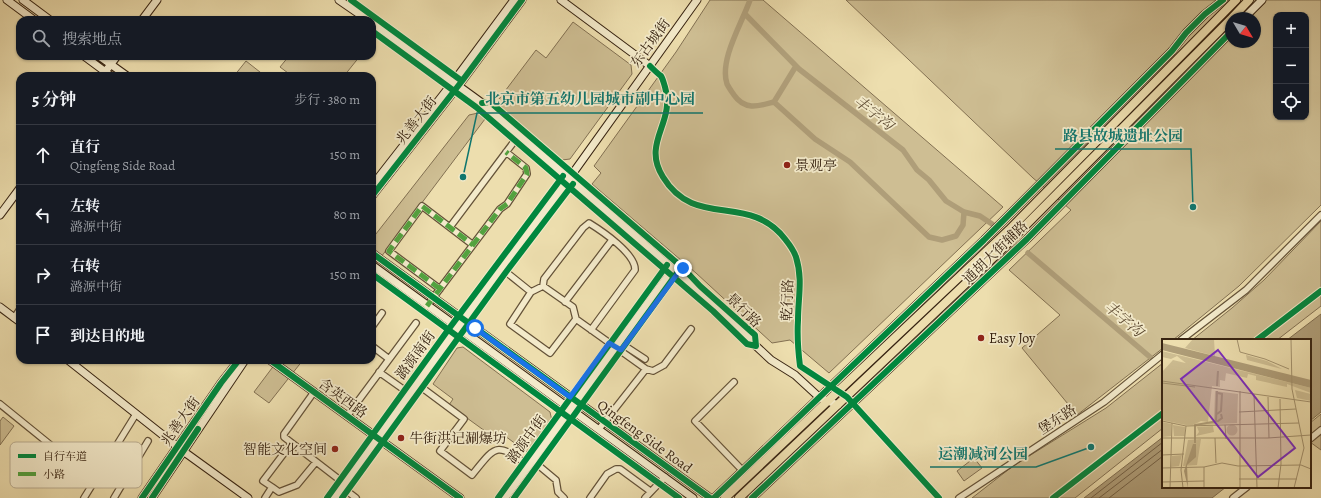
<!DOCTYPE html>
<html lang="zh">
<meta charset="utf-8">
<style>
:root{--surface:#171b24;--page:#242831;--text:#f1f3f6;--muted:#9ea1a6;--line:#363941}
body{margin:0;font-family:Alegreya,"Noto Serif SC",serif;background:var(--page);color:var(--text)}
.controls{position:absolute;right:12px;top:12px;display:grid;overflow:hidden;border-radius:8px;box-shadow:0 1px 3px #0004}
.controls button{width:36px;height:36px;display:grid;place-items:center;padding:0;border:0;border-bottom:1px solid var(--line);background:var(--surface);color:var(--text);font:20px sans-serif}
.compass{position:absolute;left:1225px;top:12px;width:36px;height:36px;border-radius:50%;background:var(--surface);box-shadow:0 1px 3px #0004;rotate:128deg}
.stop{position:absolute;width:12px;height:12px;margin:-9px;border:3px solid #1a73e8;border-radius:50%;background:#fff}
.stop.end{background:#1a73e8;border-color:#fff;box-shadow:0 1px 4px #0008}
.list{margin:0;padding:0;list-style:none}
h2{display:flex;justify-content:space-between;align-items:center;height:52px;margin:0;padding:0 16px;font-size:17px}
h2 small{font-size:13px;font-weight:400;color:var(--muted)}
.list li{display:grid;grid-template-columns:26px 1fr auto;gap:12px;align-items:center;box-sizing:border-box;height:60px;padding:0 16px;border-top:1px solid var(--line)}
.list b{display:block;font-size:15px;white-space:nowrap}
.list p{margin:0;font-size:13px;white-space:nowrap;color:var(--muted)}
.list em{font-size:13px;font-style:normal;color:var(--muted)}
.icon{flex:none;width:22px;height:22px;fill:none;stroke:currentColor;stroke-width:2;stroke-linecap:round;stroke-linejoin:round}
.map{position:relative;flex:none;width:1321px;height:498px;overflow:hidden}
.search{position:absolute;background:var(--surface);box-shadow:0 1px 3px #0004;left:16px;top:16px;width:360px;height:44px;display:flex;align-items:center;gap:10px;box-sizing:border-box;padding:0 14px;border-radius:12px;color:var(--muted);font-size:15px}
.panel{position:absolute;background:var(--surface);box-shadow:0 1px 3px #0004;left:16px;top:72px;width:360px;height:292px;border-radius:12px}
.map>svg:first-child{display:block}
</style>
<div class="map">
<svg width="1321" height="498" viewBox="0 0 1321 498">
<rect width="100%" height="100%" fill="#eddeae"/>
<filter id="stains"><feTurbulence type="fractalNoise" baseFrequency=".005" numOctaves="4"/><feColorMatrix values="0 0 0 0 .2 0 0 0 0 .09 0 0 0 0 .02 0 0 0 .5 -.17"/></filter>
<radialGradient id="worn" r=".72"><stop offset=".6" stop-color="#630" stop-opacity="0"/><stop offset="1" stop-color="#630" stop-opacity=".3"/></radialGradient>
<path fill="#cebe93" stroke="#827052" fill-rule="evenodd" d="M710,0H763L1003,207L829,373L790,340L772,343L696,273L592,184L601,173L594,166L676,52Z
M846,0H1321V205L1239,286L1173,340H1163V348L1077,415L1022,348L1060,315L1009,270L1071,210L1033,178ZM1276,15H1306V117H1276ZM1231,18H1255V42H1231Z
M573,22L631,65L632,74L570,159L562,160L496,103L536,50L546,58Z
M289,56H360L344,76H292L280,67Z
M246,61L265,76H234Z
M478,113L485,119L372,269V239L469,115Z
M1321,221V306L1277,340H1192L1232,308L1264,280Z
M463,347L550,412L552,421L528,453L501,433L496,439L449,405L453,399L433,384L457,348Z
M278,360H303L269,403L254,392Z
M1163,363V428L1075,498H972L1013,466L1106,408Z
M1321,414V450L1310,442V423Z
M3,417L14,426L0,445V421Z
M974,458L982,468L964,481L957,471Z"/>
<path fill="#af9e79" stroke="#7f6d4f" d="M1321,314V412L1310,421V340H1287Z
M1163,437V487H1226L1212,498H1084Z"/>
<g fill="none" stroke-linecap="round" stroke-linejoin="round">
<path stroke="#736045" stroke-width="1" d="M1091,498L1163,442
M1099,498L1163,449
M1109,498L1163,456"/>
<path stroke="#af9e79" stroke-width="5.5" d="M750,0C742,23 719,60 727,84C729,88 732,92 734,95C745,111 759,106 774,102
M745,14L799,69L903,150L917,170L929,180L946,201L964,212L980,216L992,224
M796,66L774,102L815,139L850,162L929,237L942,240L956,236L963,225L964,212
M1028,253L1150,357"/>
<g stroke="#645238" stroke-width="8">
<path id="street" d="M450,227L519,135
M501,268L531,292L543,286L573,307L576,319L646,369L653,371L664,365L691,329
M543,286L544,279L583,228L589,223C602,231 636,254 635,270L591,330
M440,289L389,251L422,206L473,245
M531,292L510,324L550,353L576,319
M565,302L612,240
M427,306L500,209L507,204L527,174L526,168L506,152
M14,318L20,309
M372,327L382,313
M1181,340L1246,290L1321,215
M619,342L645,359
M372,346L389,359
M379,372L410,394
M734,382L695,421L743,471
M417,384L464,419L440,451L472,475C497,444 496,442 529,466
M314,392L284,434V437L345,484
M0,404L95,481
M347,416L416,323
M599,429L646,369
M1310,439L1321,430
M532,460L556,480L558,492L564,498
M102,470L123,482
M272,487L263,481L291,444
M343,488L356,498
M84,498L136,414
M114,498L148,441
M265,498L272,487L279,492L297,485L316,462
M590,498L607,474L616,469H620L650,491
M645,498L665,477
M959,498L1104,402L1163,354
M1233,498L1247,487"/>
</g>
<g stroke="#372311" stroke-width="9">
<path id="secondary" d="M7,0L34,20
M23,0L50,20
M339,0L368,20
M561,0L650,66
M1244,18L1262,0
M142,20L157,0
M372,23L482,103L735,323L756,346L771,360L795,375L820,398L838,405
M84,56L111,76
M99,56L127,76
M102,76L117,56
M372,186L457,77L514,0
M372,196L462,81L522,0
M0,215L20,188
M372,253L710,498
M372,265L693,498
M0,307L20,322
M68,360L183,451L248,498
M270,360L460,498
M142,498L221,383L239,360
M152,498L245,360
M335,498L469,312L573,173L697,0
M505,498L673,269
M714,498L984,240L1172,51L1186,33L1205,14L1223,0
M752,498L1027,239L1231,32"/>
</g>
<g stroke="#372311" stroke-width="10">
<path id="primary" d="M1232,18L1249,0
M725,498L1009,230L1236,0
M739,498L1000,251L1231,19"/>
</g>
<use href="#street" stroke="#f3eaca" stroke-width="5.5"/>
<use href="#secondary" stroke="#f3eaca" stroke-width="7"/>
<use href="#primary" stroke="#eddeae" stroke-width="8"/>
<path stroke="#53a23f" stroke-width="5" stroke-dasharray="10 5" stroke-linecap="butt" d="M440,289L389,251L422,206L473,245
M427,306L500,209L507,204L527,174L526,168L506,152"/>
<g stroke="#f3eaca" stroke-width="8">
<path id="cycleway" d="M351,0L462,81
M372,31L476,107L713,311L747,344L756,346L755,335L700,286L683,268L490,102L482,103
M650,66C653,69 657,73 661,76C663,79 664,84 665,87C676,123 641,142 663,177C695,230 749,192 785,239C789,244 794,251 796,257C803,279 798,298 798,320C797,335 798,350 800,366L847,397L939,498
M372,196L462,81L522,0
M372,253L710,498
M372,274L679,498
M1257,340L1321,291
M270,360L460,498
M142,498L221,383L239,360
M152,498L198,429
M327,498L448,330L563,176
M342,498L506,272L573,184
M498,498L667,265
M514,498L677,273
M714,498L984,240L1172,51L1186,33L1205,14L1223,0
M752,498L1027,239L1231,32
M1053,498L1163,413"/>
</g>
<use href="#cycleway" stroke="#00873e" stroke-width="6"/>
</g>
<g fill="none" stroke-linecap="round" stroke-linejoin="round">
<path stroke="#1a73e8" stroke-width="5" d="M475,328L570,397L609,343L621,350L678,273L683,268"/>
</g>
<g fill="#8f2418" stroke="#f3eaca" stroke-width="1.5">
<circle cx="787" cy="165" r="4"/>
<circle cx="981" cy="338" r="4"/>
<circle cx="401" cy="438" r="4"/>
<circle cx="335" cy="449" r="4"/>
</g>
<g text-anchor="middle" stroke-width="3.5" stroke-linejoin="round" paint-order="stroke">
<g font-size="14" fill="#372311" stroke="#f3eaca">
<text transform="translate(650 43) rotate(-54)" y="5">东古城街</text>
<text transform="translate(416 120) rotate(-52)" y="5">兆善大街</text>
<text transform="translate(995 252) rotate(-44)" y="5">通胡大街辅路</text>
<text transform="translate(787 300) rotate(-88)" y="5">乾行路</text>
<text transform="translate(744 310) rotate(44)" y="5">景行路</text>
<text transform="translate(415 355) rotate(-54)" y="5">潞源南街</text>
<text transform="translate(343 398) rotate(36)" y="5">含英西路</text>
<text transform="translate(1057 419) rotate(-33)" y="5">堡东路</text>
<text transform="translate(180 421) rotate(-55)" y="5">兆善大街</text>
<text transform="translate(645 436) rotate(36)" y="5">Qingfeng Side Road</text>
<text transform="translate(526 439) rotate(-54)" y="5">潞源中街</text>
</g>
<g font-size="14" fill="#372311" stroke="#f3eaca" text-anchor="start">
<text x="795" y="170">景观亭</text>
<text x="989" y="343">Easy Joy</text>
<text x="409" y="443">牛街洪记涮爆坊</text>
<text x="327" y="454" text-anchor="end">智能文化空间</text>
</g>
<g font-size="15" font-style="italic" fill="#614e35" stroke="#f3eaca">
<text transform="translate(874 113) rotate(38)" y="5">丰字沟</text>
<text transform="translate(1124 319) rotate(40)" y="5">丰字沟</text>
</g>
</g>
<g transform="translate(1162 339)">
<rect width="149" height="149" fill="#eddeae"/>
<path d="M31,0H52L53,17L23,9ZM0,12L149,49V54L125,45V48L94,41V37L86,35L85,39L25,25L15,17L9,20L0,18ZM84,16L105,22L120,30L85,21ZM11,21L64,34L63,42L58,41V48L50,47L46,83L39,82L31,86H24L0,81V33ZM133,51L149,55V62L135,59ZM53,52L76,55L75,84L35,86L52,83ZM0,83L9,85V97L0,98ZM64.5 91a5.5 5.5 0 1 1 11 0a5.5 5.5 0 1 1-11 0ZM11,86L23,88V97H12ZM35,88L51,87L52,93L34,97L37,93ZM39,100L35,126L21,127L26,101ZM20,116L17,127L9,128L10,117Z" fill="#cebe93"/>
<path d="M0,4L149,41V49L0,11ZM31,105H34V118L25,126L26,149L22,132Z" fill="#af9e79"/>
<path fill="none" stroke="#af9e79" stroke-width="2" d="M55,47L56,32M55,75L59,72L60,55L56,54M54,82L55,52M33,104V86L56,82L60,79L59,75"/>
<path fill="none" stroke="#a4936f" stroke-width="1" d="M75,0L78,13L103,20L127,30M129,0L130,50L142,109L132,149M0,42L149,63M0,44L33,48M78,52V149M92,55L95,149M106,58L107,99M77,73L134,70M0,82L24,87L137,84M63,86L64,100M0,99H106L149,96M53,99L54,124M0,116L22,115M42,128V149M0,129L42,128L60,124L76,127L139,126L149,130M77,140H135M0,143L42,142M8,149L10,84M21,149L19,131L24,87M116,149L119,125L118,60"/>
<path fill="#7b2cbf" fill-opacity="0.15" stroke="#7b2cbf" stroke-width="2" d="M56,11L133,109L96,138L19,40Z"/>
<rect width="149" height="149" fill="none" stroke="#372311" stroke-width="2"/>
</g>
<rect x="10" y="442" width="132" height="46" rx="6" fill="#f3eaca" stroke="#bbae92" stroke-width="1"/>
<rect x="18" y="454" width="18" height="4" fill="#00873e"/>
<rect x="18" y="472" width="18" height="4" fill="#53a23f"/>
<g font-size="11" fill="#372311">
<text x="43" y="460">自行车道</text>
<text x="43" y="478">小路</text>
</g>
<path fill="none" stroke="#0f766e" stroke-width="1.5" d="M463 177L477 113H703M1193 207L1191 149H1055M1091 447L1036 467H930"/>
<g fill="#0f766e" stroke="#f3eaca" stroke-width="1.5">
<circle cx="463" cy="177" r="4"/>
<circle cx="1193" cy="207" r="4"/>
<circle cx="1091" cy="447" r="4"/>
</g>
<g font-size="15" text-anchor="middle" font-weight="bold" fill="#0f766e" stroke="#f3eaca" stroke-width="3.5" stroke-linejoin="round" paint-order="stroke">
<text x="590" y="104">北京市第五幼儿园城市副中心园</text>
<text x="1123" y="141">路县故城遗址公园</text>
<text x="983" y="459">运潮减河公园</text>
</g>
<rect width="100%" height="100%" filter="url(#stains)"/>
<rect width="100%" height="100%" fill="url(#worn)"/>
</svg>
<div class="controls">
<button>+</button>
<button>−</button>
<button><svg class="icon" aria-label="locate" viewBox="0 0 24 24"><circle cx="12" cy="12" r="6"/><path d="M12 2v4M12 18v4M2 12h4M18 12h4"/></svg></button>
</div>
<svg class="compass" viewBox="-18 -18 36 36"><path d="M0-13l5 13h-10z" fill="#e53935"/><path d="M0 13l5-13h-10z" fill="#9ea1a6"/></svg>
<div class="stop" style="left:475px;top:328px"></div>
<div class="stop end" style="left:683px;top:268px"></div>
<div class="search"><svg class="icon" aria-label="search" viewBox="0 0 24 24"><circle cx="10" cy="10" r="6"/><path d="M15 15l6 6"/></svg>搜索地点</div>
<section class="panel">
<h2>5 分钟<small>步行 · 380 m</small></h2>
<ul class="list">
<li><svg class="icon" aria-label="ahead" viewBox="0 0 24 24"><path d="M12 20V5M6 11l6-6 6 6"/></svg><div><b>直行</b><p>Qingfeng Side Road</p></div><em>150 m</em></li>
<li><svg class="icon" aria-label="left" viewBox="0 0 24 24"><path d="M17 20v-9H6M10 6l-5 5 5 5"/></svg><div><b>左转</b><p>潞源中街</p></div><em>80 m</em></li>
<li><svg class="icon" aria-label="right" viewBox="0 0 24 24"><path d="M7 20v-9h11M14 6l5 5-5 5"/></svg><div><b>右转</b><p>潞源中街</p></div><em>150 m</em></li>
<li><svg class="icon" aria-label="arrive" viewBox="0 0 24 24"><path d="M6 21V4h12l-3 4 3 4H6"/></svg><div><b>到达目的地</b></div></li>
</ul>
</section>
</div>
